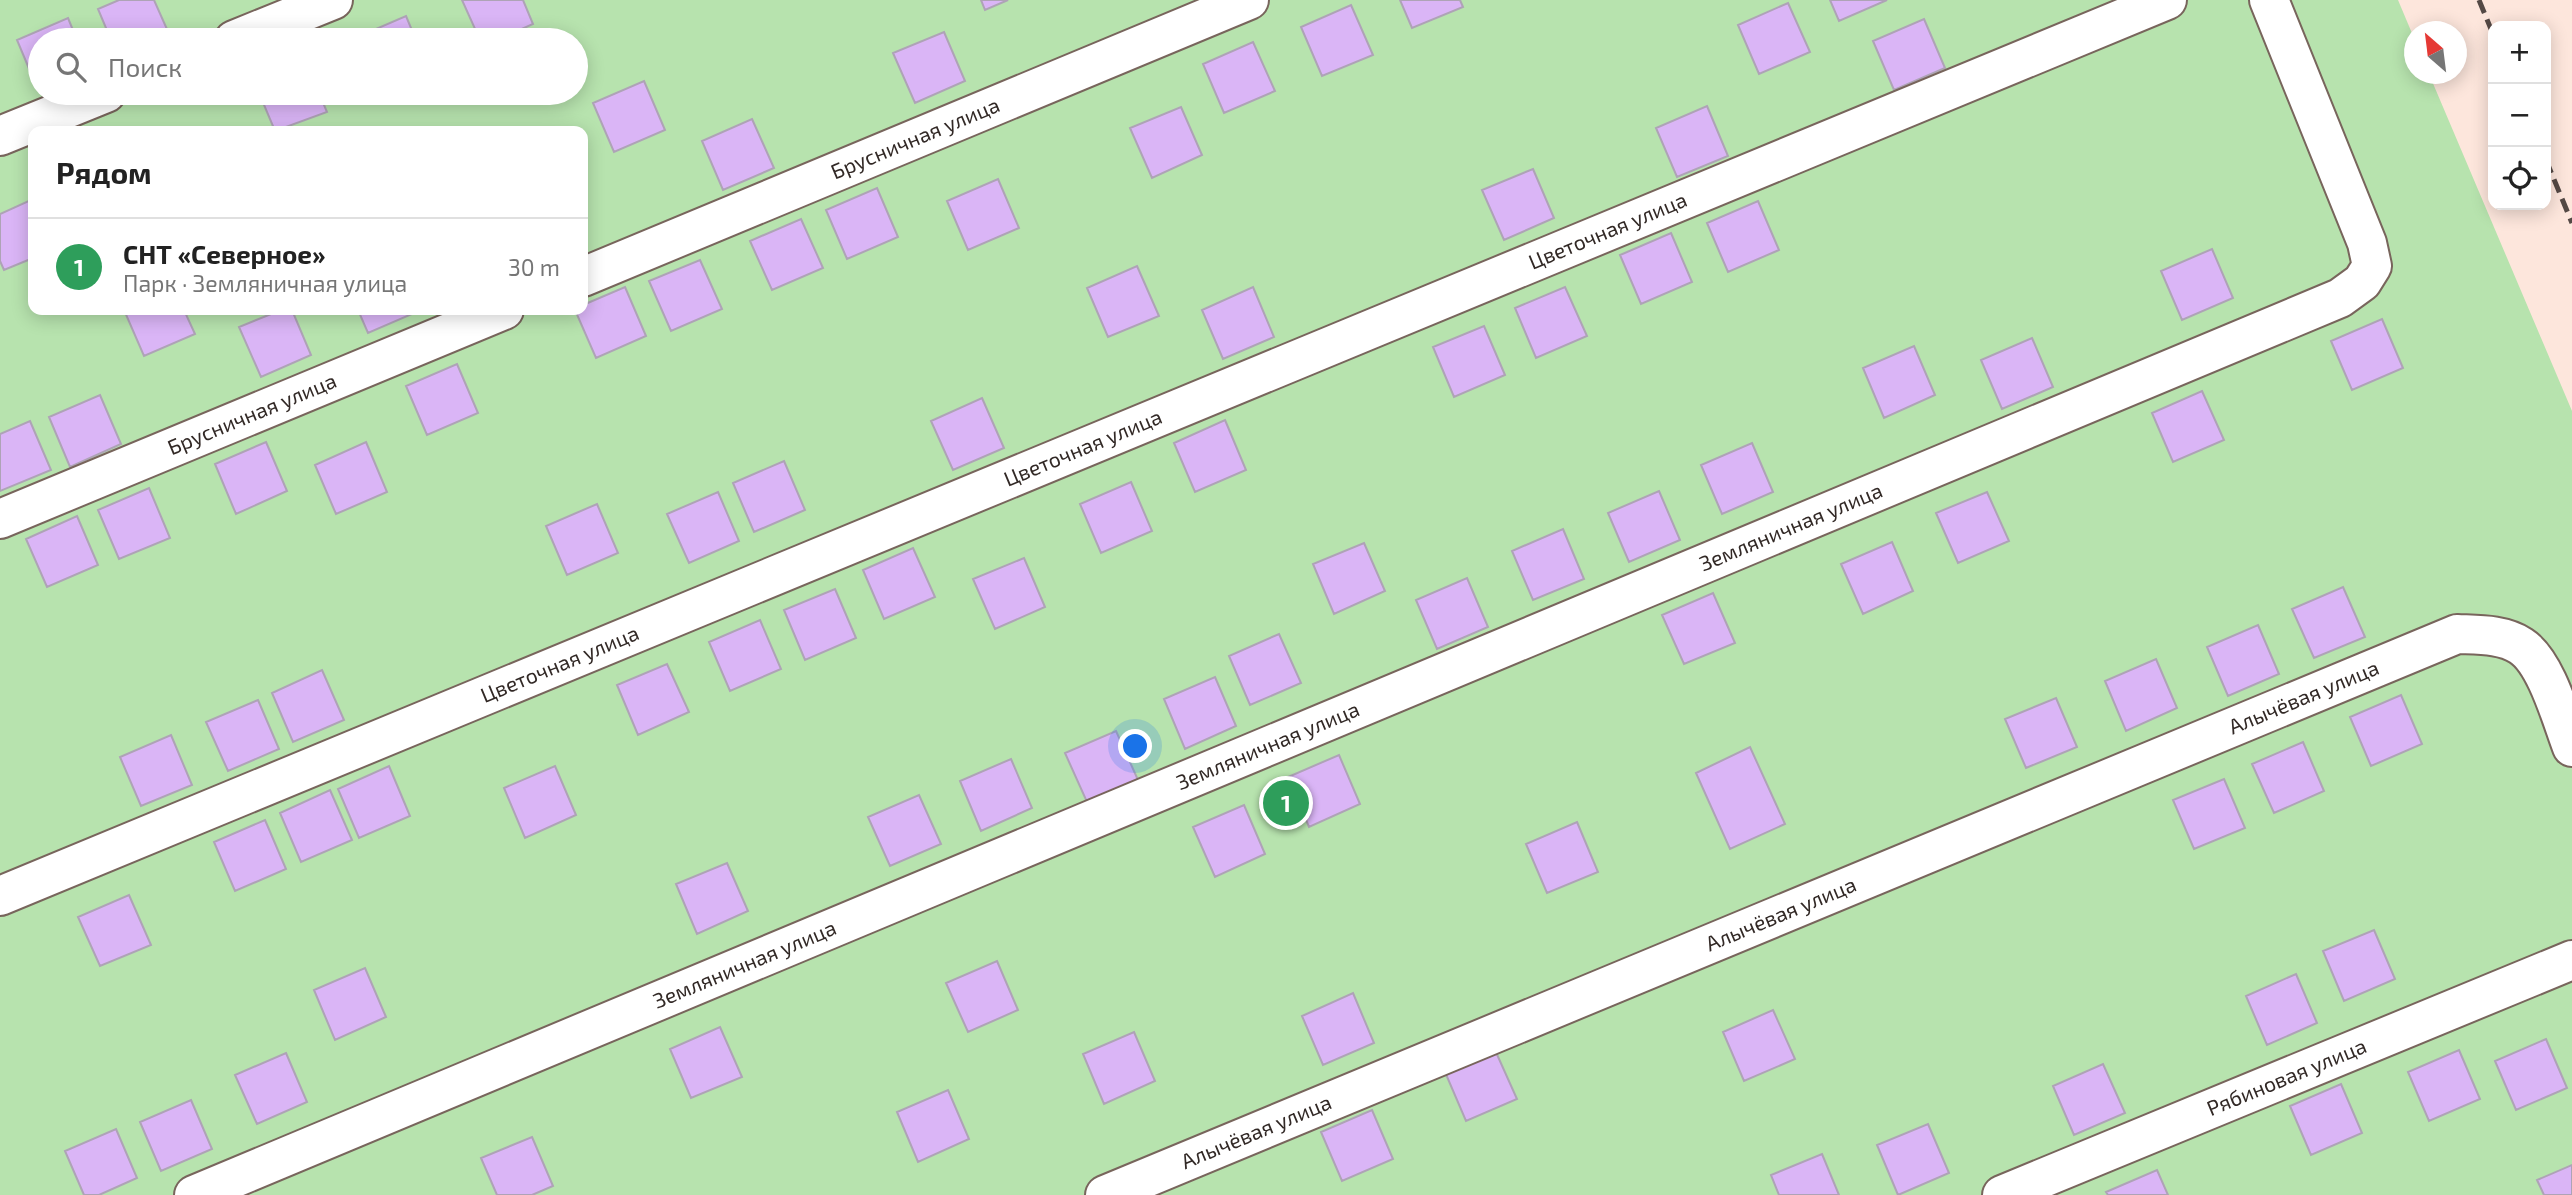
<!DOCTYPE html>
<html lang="ru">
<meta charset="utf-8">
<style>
:root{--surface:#fff;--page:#f6f6f6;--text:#222;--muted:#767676;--line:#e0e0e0;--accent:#0f766e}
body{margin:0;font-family:"Exo 2",sans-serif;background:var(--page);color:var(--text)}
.controls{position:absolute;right:21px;top:21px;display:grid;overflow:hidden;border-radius:14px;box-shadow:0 4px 18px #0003}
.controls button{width:63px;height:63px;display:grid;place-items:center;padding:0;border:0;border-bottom:2px solid var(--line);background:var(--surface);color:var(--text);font:35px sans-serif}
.compass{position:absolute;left:2404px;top:21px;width:63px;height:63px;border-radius:50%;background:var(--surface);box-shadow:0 4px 18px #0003;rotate:332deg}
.you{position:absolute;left:1136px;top:747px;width:24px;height:24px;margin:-18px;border:5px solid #fff;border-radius:50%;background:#1a73e8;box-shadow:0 0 0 10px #1a73e833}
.badge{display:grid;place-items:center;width:46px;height:46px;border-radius:50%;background:var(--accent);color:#fff;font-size:23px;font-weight:700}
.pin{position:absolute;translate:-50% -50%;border:4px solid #fff;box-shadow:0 2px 7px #0006}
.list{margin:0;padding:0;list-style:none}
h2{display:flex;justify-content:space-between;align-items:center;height:91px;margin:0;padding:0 28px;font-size:30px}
h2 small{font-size:23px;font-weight:400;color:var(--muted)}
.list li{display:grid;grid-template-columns:46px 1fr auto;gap:21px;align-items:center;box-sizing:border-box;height:98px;padding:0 28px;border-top:2px solid var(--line)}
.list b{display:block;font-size:26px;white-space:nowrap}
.list p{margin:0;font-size:23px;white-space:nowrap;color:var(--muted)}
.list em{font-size:23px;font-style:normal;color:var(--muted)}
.icon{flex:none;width:38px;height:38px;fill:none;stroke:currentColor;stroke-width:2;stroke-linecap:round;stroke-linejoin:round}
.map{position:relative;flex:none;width:2572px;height:1195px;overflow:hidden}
.search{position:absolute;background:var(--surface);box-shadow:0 4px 18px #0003;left:28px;top:28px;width:560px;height:77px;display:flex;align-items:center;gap:18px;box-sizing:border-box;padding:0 24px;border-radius:38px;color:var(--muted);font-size:26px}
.panel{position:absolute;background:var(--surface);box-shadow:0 4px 18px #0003;left:28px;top:126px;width:560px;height:189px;border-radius:14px}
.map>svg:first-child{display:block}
</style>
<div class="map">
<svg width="2572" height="1195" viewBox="0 0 2572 1195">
<rect width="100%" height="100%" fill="#fde6dc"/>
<path fill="#b7e3ae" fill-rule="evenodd" d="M0,0H2398L2414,38V74H2429L2572,411V1195H0ZM40,40H576V93H40ZM33,131H583V310H33Z"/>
<path fill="#dab5f6" stroke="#aea3b6" stroke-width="2" d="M119,0H154L170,36L160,40H111L98,9Z
M462,0H523L533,24L497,40H480Z
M981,0H1008L985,10Z
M1400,0H1460L1463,7L1412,28Z
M1830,0H1887L1839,21Z
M1788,3L1810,52L1759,74L1738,25Z
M1351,5L1373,55L1322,76L1301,27Z
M406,16L416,40H356L355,38Z
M68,18L77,40H40L38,90L17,40Z
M1924,19L1945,68L1894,90L1873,41Z
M944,32L965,81L915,103L893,53Z
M1253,42L1275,91L1224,113L1203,64Z
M644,81L665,130L614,152L593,103Z
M259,93H319L327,112L275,131Z
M1707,106L1728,156L1677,177L1656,128Z
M1181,107L1202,155L1152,178L1130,128Z
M752,119L774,168L723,190L702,141Z
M1533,169L1554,218L1504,240L1482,190Z
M998,179L1019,228L968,250L947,201Z
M877,188L898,237L847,259L826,210Z
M33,199V258L4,270L0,261V214Z
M1758,201L1779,250L1728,272L1707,223Z
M801,219L823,268L772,290L750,241Z
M1671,233L1692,282L1641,304L1620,255Z
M2212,249L2233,298L2182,320L2161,271Z
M700,260L722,309L671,331L649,281Z
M1137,266L1159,316L1108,337L1087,288Z
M625,287L646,336L596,358L575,310H583V305Z
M1253,287L1274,337L1223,359L1202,310Z
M1565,287L1587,336L1536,358L1515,308Z
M124,310H184L195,334L144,356Z
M281,310H292L311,355L261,377L239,327Z
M358,310H418L419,311L368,333Z
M2382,319L2403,368L2352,390L2331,341Z
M1484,326L1505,375L1454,397L1433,347Z
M2032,338L2053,387L2002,409L1981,360Z
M1914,346L1935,395L1884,418L1863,368Z
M457,364L478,413L427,435L406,386Z
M2202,391L2224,440L2173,462L2152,413Z
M100,395L121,444L70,467L49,417Z
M982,398L1004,448L953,470L931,421Z
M1225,420L1246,470L1195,492L1174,443Z
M30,421L51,470L0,491V434Z
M266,442L287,491L236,514L215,464Z
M366,442L387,492L336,514L315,465Z
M1752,443L1773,492L1722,514L1701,465Z
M784,461L805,510L754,532L733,483Z
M1131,482L1152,531L1101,553L1080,504Z
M149,488L170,538L119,559L98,510Z
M1659,491L1680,540L1629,562L1608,513Z
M718,492L739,541L689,563L667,514Z
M1987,492L2009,541L1958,563L1936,513Z
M597,504L618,553L567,575L546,526Z
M77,516L98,565L47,587L26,539Z
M1563,529L1584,579L1533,600L1512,551Z
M1892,542L1913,591L1863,614L1841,564Z
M1364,543L1385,591L1334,614L1313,564Z
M913,548L935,597L884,619L863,570Z
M1024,558L1045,607L995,629L973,579Z
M1467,578L1488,627L1437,649L1416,600Z
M2343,587L2365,637L2314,658L2292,609Z
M835,589L856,638L805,660L784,610Z
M1713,593L1735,643L1684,664L1662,615Z
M760,620L781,669L730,691L709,642Z
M2258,625L2279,674L2228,696L2207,647Z
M1279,634L1301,683L1250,705L1229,656Z
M2156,659L2177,708L2126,731L2105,681Z
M667,664L689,712L638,735L617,685Z
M322,670L344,720L293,742L272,693Z
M1215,677L1236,726L1185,749L1164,699Z
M2401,695L2422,744L2371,766L2350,717Z
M2056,698L2077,747L2026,768L2005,719Z
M258,700L279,749L228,771L206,722Z
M1116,731L1138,780L1087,802L1065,753Z
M171,735L192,785L141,806L120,757Z
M2303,742L2324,791L2274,813L2252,764Z
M1750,747L1785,824L1730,849L1696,773Z
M1339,755L1360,804L1309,827L1288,777Z
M1011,759L1032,808L981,831L960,781Z
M389,766L410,816L359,838L338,789Z
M555,766L576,815L525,838L504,788Z
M2224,779L2245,828L2194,849L2173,800Z
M330,790L352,840L301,862L280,813Z
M919,795L941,844L890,866L868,817Z
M1244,805L1265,854L1215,877L1193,827Z
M265,820L286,869L235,891L214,842Z
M1577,822L1598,872L1547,893L1526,844Z
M727,863L748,911L697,934L676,884Z
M129,895L151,945L100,966L78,917Z
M2374,930L2395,979L2344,1001L2323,951Z
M997,961L1018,1010L968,1032L946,983Z
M365,968L386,1017L335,1040L314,990Z
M2296,974L2317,1023L2267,1045L2246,996Z
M1353,993L1374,1043L1323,1065L1302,1016Z
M1773,1010L1795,1059L1744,1081L1723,1032Z
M720,1027L742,1077L691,1098L670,1049Z
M1134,1032L1155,1081L1104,1104L1083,1054Z
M2546,1039L2567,1088L2516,1110L2495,1061Z
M1495,1050L1517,1099L1466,1121L1445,1072Z
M2459,1050L2480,1099L2429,1121L2408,1072Z
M286,1053L307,1102L257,1124L235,1075Z
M2103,1064L2125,1113L2074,1135L2053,1086Z
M2341,1084L2362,1133L2311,1155L2290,1106Z
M948,1090L969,1139L918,1162L897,1112Z
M191,1100L212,1149L161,1171L140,1122Z
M1372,1110L1393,1159L1342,1181L1321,1132Z
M1928,1124L1949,1173L1898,1195L1877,1145Z
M116,1129L137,1178L99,1195H84L65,1151Z
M532,1137L553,1186L532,1195H497L481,1158Z
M1822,1154L1839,1195H1779L1771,1175Z
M2572,1165V1195H2544L2537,1180Z
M2157,1170L2168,1195H2108L2106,1192Z"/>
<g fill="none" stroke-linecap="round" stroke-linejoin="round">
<g stroke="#78655c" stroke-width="42">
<g id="minor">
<path d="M234,40L333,0"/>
<path d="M0,136L106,93"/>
<path id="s1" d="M583,277L1249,0"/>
<path id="s2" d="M0,519L504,310"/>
<path id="s3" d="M0,896L2167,0"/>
<path id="s4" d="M194,1195L2340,298L2362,282L2372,266L2367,243L2269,0"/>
<path id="s5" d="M1105,1195L2457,634C2478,635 2503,634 2521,646C2546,662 2561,718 2572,747"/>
<path id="s6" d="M2002,1195L2572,960"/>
</g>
</g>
<use href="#minor" stroke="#fff" stroke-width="38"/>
<path stroke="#544945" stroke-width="5" stroke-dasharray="14 7" stroke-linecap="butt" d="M2479,0L2493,34
M2546,160L2572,223"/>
</g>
<g text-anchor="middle" stroke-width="6" stroke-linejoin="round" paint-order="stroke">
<g font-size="21" fill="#322926" stroke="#fff">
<text dy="7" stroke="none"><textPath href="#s1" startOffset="360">Брусничная улица</textPath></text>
<text dy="7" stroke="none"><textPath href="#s3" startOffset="1740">Цветочная улица</textPath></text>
<text dy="7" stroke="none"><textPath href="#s2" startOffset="273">Брусничная улица</textPath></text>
<text dy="7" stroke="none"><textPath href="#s3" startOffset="1172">Цветочная улица</textPath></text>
<text dy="7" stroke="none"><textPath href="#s4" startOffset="1731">Земляничная улица</textPath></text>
<text dy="7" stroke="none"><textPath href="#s3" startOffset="606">Цветочная улица</textPath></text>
<text dy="7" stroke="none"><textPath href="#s5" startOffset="1298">Алычёвая улица</textPath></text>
<text dy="7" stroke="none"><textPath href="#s4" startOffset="1164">Земляничная улица</textPath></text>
<text dy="7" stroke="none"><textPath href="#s5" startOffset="732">Алычёвая улица</textPath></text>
<text dy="7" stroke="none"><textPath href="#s4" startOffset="597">Земляничная улица</textPath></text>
<text dy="7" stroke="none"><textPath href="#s6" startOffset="308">Рябиновая улица</textPath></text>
<text dy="7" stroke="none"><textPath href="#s5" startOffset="164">Алычёвая улица</textPath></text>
</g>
</g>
</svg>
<div class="controls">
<button>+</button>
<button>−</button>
<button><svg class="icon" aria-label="locate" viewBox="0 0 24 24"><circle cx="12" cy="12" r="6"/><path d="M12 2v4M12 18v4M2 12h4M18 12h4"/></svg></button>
</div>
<svg class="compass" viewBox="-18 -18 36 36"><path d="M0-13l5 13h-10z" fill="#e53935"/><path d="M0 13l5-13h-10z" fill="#767676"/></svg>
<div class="you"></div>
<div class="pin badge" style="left:1286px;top:803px;background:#2e9e5b">1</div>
<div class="search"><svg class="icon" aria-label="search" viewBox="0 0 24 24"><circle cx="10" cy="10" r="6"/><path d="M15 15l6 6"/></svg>Поиск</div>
<section class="panel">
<h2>Рядом<small></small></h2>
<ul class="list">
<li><span class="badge" style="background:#2e9e5b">1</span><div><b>СНТ «Северное»</b><p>Парк · Земляничная улица</p></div><em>30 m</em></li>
</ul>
</section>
</div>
